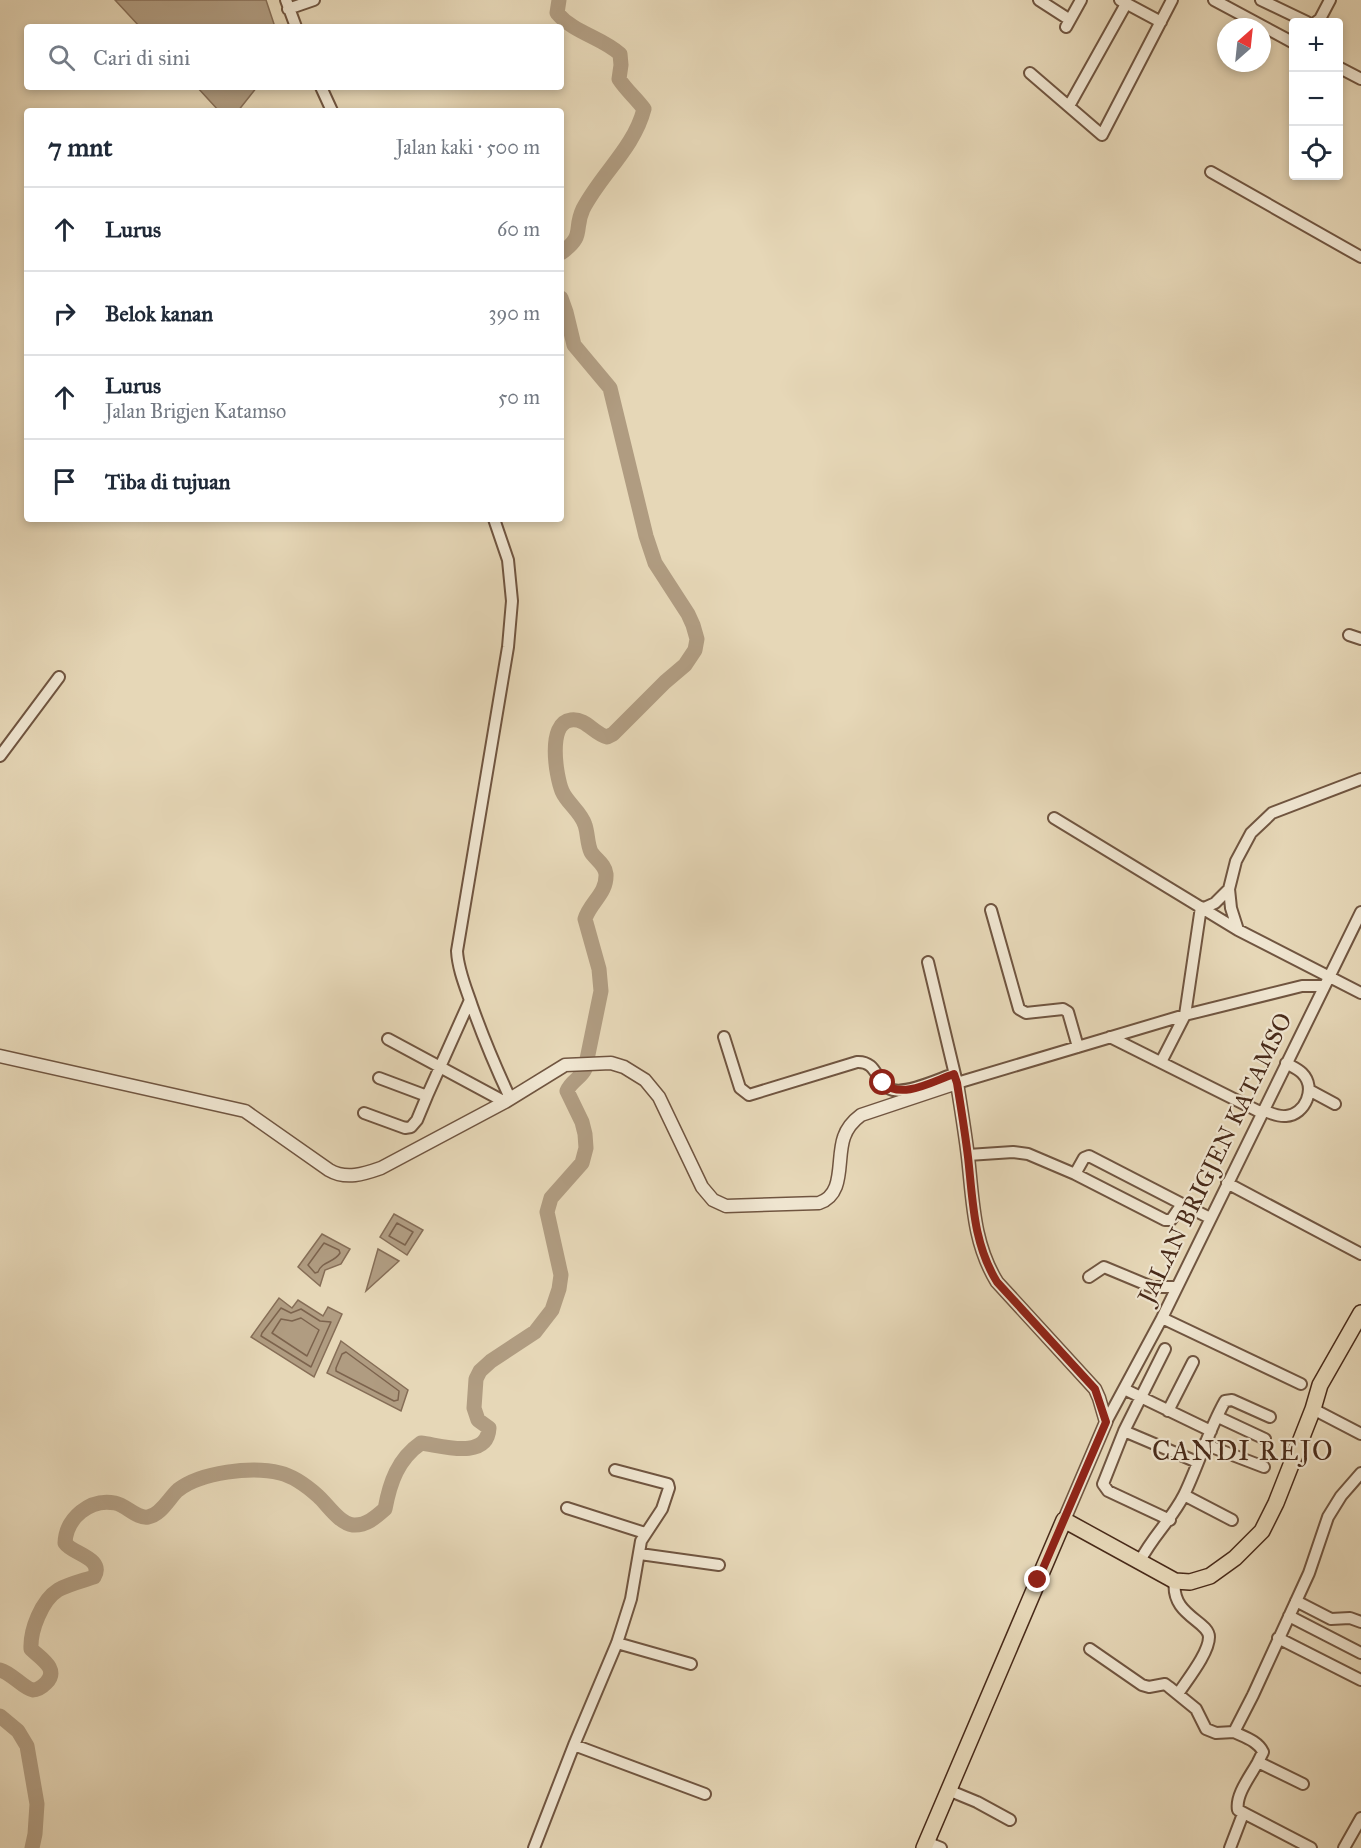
<!DOCTYPE html>
<html lang="id">
<meta charset="utf-8">
<style>
:root{--surface:#fff;--page:#f2f2f3;--text:#1f2937;--muted:#747a83;--line:#e0e1e3}
body{margin:0;font-family:"IM FELL Great Primer",serif;background:var(--page);color:var(--text)}
.controls{position:absolute;right:18px;top:18px;display:grid;overflow:hidden;border-radius:6px;box-shadow:0 3px 9px #0003}
.controls button{width:54px;height:54px;display:grid;place-items:center;padding:0;border:0;border-bottom:2px solid var(--line);background:var(--surface);color:var(--text);font:30px sans-serif}
.compass{position:absolute;left:1217px;top:18px;width:54px;height:54px;border-radius:50%;background:var(--surface);box-shadow:0 3px 9px #0003;rotate:27deg}
.stop{position:absolute;width:18px;height:18px;margin:-14px;border:4px solid #8f2418;border-radius:50%;background:#fff}
.stop.end{background:#8f2418;border-color:#fff;box-shadow:0 2px 6px #0008}
.list{margin:0;padding:0;list-style:none}
h2{display:flex;justify-content:space-between;align-items:center;height:78px;margin:0;padding:0 24px;font-size:26px}
h2 small{font-size:20px;font-weight:400;color:var(--muted)}
.list li{display:grid;grid-template-columns:39px 1fr auto;gap:18px;align-items:center;box-sizing:border-box;height:84px;padding:0 24px;border-top:2px solid var(--line)}
.list b{display:block;font-size:22px;white-space:nowrap}
.list p{margin:0;font-size:20px;white-space:nowrap;color:var(--muted)}
.list em{font-size:20px;font-style:normal;color:var(--muted)}
.icon{flex:none;width:33px;height:33px;fill:none;stroke:currentColor;stroke-width:2;stroke-linecap:round;stroke-linejoin:round}
.map{position:relative;flex:none;width:1361px;height:1848px;overflow:hidden}
.search{position:absolute;background:var(--surface);box-shadow:0 3px 9px #0003;left:24px;top:24px;width:540px;height:66px;display:flex;align-items:center;gap:15px;box-sizing:border-box;padding:0 21px;border-radius:6px;color:var(--muted);font-size:22px}
.panel{position:absolute;background:var(--surface);box-shadow:0 3px 9px #0003;left:24px;top:108px;width:540px;height:414px;border-radius:6px}
.map>svg:first-child{display:block}
</style>
<div class="map">
<svg width="1361" height="1848" viewBox="0 0 1361 1848">
<rect width="100%" height="100%" fill="#e6d7b7"/>
<filter id="stains"><feTurbulence type="fractalNoise" baseFrequency=".00333" numOctaves="4"/><feColorMatrix values="0 0 0 0 .2 0 0 0 0 .09 0 0 0 0 .02 0 0 0 .5 -.17"/></filter>
<radialGradient id="worn" r=".72"><stop offset=".6" stop-color="#630" stop-opacity="0"/><stop offset="1" stop-color="#630" stop-opacity=".3"/></radialGradient>
<path fill="#b09c81" stroke="#866e57" stroke-width="1.5" d="M115,0H266L275,27H140Z
M197,87H257L238,111H219Z
M394,1214L423,1230L407,1255L380,1237Z
M322,1234L350,1249L341,1264L325,1270L320,1286L298,1267Z
M378,1249L399,1261L366,1291Z
M279,1298L292,1308L298,1300L323,1316L328,1307L342,1314L314,1377L251,1337Z
M341,1341L408,1390L401,1411L327,1373Z"/>
<g fill="none" stroke-linecap="round" stroke-linejoin="round">
<path stroke="#7c634d" stroke-width="1.5" d="M397,1223L413,1232L405,1245L389,1236Z
M324,1243L339,1250L340,1253C334,1263 322,1261 318,1272L315,1273L308,1265Z
M281,1308L291,1313L301,1309L320,1321L331,1322L311,1367L261,1336L262,1333Z
M301,1318L319,1330L307,1356L272,1333L281,1319L292,1321Z
M346,1352L399,1391L398,1400L394,1401L336,1371V1368L342,1354Z"/>
<path stroke="#b09c81" stroke-width="15" d="M559,0L557,13C574,33 601,37 620,54L621,65L619,79C626,90 636,98 644,109C634,148 601,174 583,209C573,230 586,235 561,253
M0,1670C12,1673 24,1689 33,1690C38,1690 43,1686 46,1683C60,1669 40,1658 31,1649C30,1630 42,1600 58,1590C69,1584 82,1581 94,1577C105,1558 72,1554 65,1543C66,1518 90,1498 115,1503C126,1505 137,1519 148,1517C161,1515 169,1498 178,1490C201,1472 252,1466 280,1473C293,1476 308,1487 318,1496C328,1505 339,1523 353,1525C366,1526 376,1517 385,1509C390,1482 398,1459 421,1443C440,1445 487,1461 489,1428L478,1420L474,1408L476,1379L480,1371L491,1361L535,1332L552,1310L559,1289L561,1275L547,1212L551,1198L582,1163L586,1148L585,1134L582,1122L567,1091C571,1081 581,1078 585,1069L601,991L599,969L585,919C590,902 607,894 606,874C605,864 596,860 591,852C587,843 588,834 585,825C581,812 567,803 562,791C556,776 547,723 571,720C586,718 594,734 607,737L613,734L665,682L685,665L695,650L697,639L693,625L688,614L655,563L646,536L610,388L574,345L566,312L561,298
M0,1716L18,1731L27,1746L37,1804L35,1834L32,1848"/>
<g stroke="#705540" stroke-width="14">
<path id="minor" d="M286,0L296,27
M1039,0L1070,20
M1120,0L1161,22
M1214,0L1294,43
M1261,0L1307,22
M288,9L314,0
M1316,22L1320,19L1330,0
M1066,27L1081,0
M1338,67L1361,79
M1030,73L1102,135L1172,0
M321,87L332,111
M1069,106L1126,4
M1211,172L1361,257
M494,519L508,560L512,601L508,647L457,951C458,970 466,988 472,1006C483,1037 496,1068 510,1098
M1349,635L1361,639
M0,756L59,677
M1054,818L1238,930L1361,993
M1204,908L1215,903L1229,889
M991,910L1019,1009L1026,1013L1063,1009L1068,1012L1078,1047
M1238,930L1231,908L1229,889L1236,861L1251,833L1272,813L1361,779
M928,962L957,1083L1185,1015L1302,986H1323
M724,1037L740,1088L749,1095L857,1062C879,1061 875,1085 893,1090C908,1094 939,1079 954,1074
M1110,1037L1262,1113
M388,1039L505,1102
M1161,1062L1185,1015L1201,907
M1309,1090L1335,1104
M427,1096L470,1000
M1263,1110C1270,1113 1278,1117 1286,1116C1305,1115 1317,1088 1302,1073C1298,1069 1291,1066 1286,1063
M364,1113L405,1128L411,1127L417,1120L427,1096L379,1078
M968,1155L1013,1152L1028,1154L1075,1174L1165,1220H1171L1182,1204L1210,1218
M1075,1174L1084,1158L1089,1156L1182,1204
M1227,1183L1361,1254
M1089,1277L1104,1267L1152,1287H1177
M1162,1318L1301,1384
M1165,1349L1124,1431L1103,1484L1108,1491L1170,1520
M1124,1389L1211,1431
M1313,1409L1361,1434
M1168,1411L1193,1362
M1218,1417L1265,1439
M1106,1422L1162,1318L1361,912
M1124,1431L1197,1462
M1204,1444L1264,1467
M1184,1495L1232,1520
M567,1508L645,1533
M640,1554L719,1565
M1140,1561C1152,1537 1172,1519 1184,1495C1199,1464 1208,1431 1225,1401L1232,1400L1270,1417
M1175,1581C1170,1615 1209,1621 1209,1637C1209,1653 1187,1680 1178,1694
M1296,1601L1331,1619L1350,1618L1361,1622
M1289,1616L1361,1653
M1278,1638L1361,1680
M617,1643L691,1664
M1090,1649L1142,1685L1149,1687L1165,1684L1169,1687L1196,1709L1206,1729L1216,1733L1234,1732L1253,1695L1309,1573L1328,1517L1341,1496L1361,1473
M1234,1732C1244,1737 1258,1741 1263,1752L1258,1762L1303,1784
M574,1745L705,1794
M1258,1762C1251,1775 1235,1795 1238,1810L1311,1848
M948,1790L977,1802L1010,1820
M926,1842L941,1848
M534,1848L574,1745L617,1643L631,1599L641,1541L662,1509L669,1488L668,1484L615,1470
M1230,1848L1243,1814
M1344,1848L1361,1818"/>
</g>
<g stroke="#705540" stroke-width="15">
<path id="tertiary" d="M0,1056L245,1111L329,1170C346,1180 364,1174 381,1168L505,1102L565,1065L611,1063L624,1067L645,1080L659,1097L702,1187L713,1200L726,1206L819,1203C846,1194 836,1159 844,1137C847,1128 853,1121 861,1115L957,1083C961,1108 965,1132 968,1157C973,1201 973,1243 997,1282L1095,1389L1099,1398L1106,1422L1064,1520"/>
</g>
<g stroke="#482a19" stroke-width="18">
<path id="primary" d="M924,1848L1064,1520L1175,1581L1190,1582L1210,1576L1235,1558L1262,1531L1276,1503L1313,1409L1320,1385L1361,1313"/>
</g>
<use href="#minor" stroke="#efe5d0" stroke-width="10"/>
<use href="#tertiary" stroke="#efe5d0" stroke-width="12"/>
<use href="#primary" stroke="#e6d7b7" stroke-width="15"/>
</g>
<g fill="none" stroke-linecap="round" stroke-linejoin="round">
<path stroke="#8f2418" stroke-width="8" d="M883,1083C902,1100 933,1081 954,1074L957,1083C961,1108 965,1132 968,1157C973,1201 973,1243 997,1282L1095,1389L1106,1422L1038,1580"/>
</g>
<g text-anchor="middle" stroke-width="4.5" stroke-linejoin="round" paint-order="stroke">
<g font-size="24" fill="#482a19" stroke="#efe5d0">
<text transform="translate(1215 1158) rotate(-64)" y="8">JALAN BRIGJEN KATAMSO</text>
</g>
<g font-size="27" letter-spacing="1.5" fill="#482a19" stroke="#efe5d0">
<text x="1243" y="1460">CANDI REJO</text>
</g>
</g>
<rect width="100%" height="100%" filter="url(#stains)"/>
<rect width="100%" height="100%" fill="url(#worn)"/>
</svg>
<div class="controls">
<button>+</button>
<button>−</button>
<button><svg class="icon" aria-label="locate" viewBox="0 0 24 24"><circle cx="12" cy="12" r="6"/><path d="M12 2v4M12 18v4M2 12h4M18 12h4"/></svg></button>
</div>
<svg class="compass" viewBox="-18 -18 36 36"><path d="M0-13l5 13h-10z" fill="#e53935"/><path d="M0 13l5-13h-10z" fill="#747a83"/></svg>
<div class="stop" style="left:883px;top:1083px"></div>
<div class="stop end" style="left:1038px;top:1580px"></div>
<div class="search"><svg class="icon" aria-label="search" viewBox="0 0 24 24"><circle cx="10" cy="10" r="6"/><path d="M15 15l6 6"/></svg>Cari di sini</div>
<section class="panel">
<h2>7 mnt<small>Jalan kaki · 500 m</small></h2>
<ul class="list">
<li><svg class="icon" aria-label="ahead" viewBox="0 0 24 24"><path d="M12 20V5M6 11l6-6 6 6"/></svg><div><b>Lurus</b></div><em>60 m</em></li>
<li><svg class="icon" aria-label="right" viewBox="0 0 24 24"><path d="M7 20v-9h11M14 6l5 5-5 5"/></svg><div><b>Belok kanan</b></div><em>390 m</em></li>
<li><svg class="icon" aria-label="ahead" viewBox="0 0 24 24"><path d="M12 20V5M6 11l6-6 6 6"/></svg><div><b>Lurus</b><p>Jalan Brigjen Katamso</p></div><em>50 m</em></li>
<li><svg class="icon" aria-label="arrive" viewBox="0 0 24 24"><path d="M6 21V4h12l-3 4 3 4H6"/></svg><div><b>Tiba di tujuan</b></div></li>
</ul>
</section>
</div>
